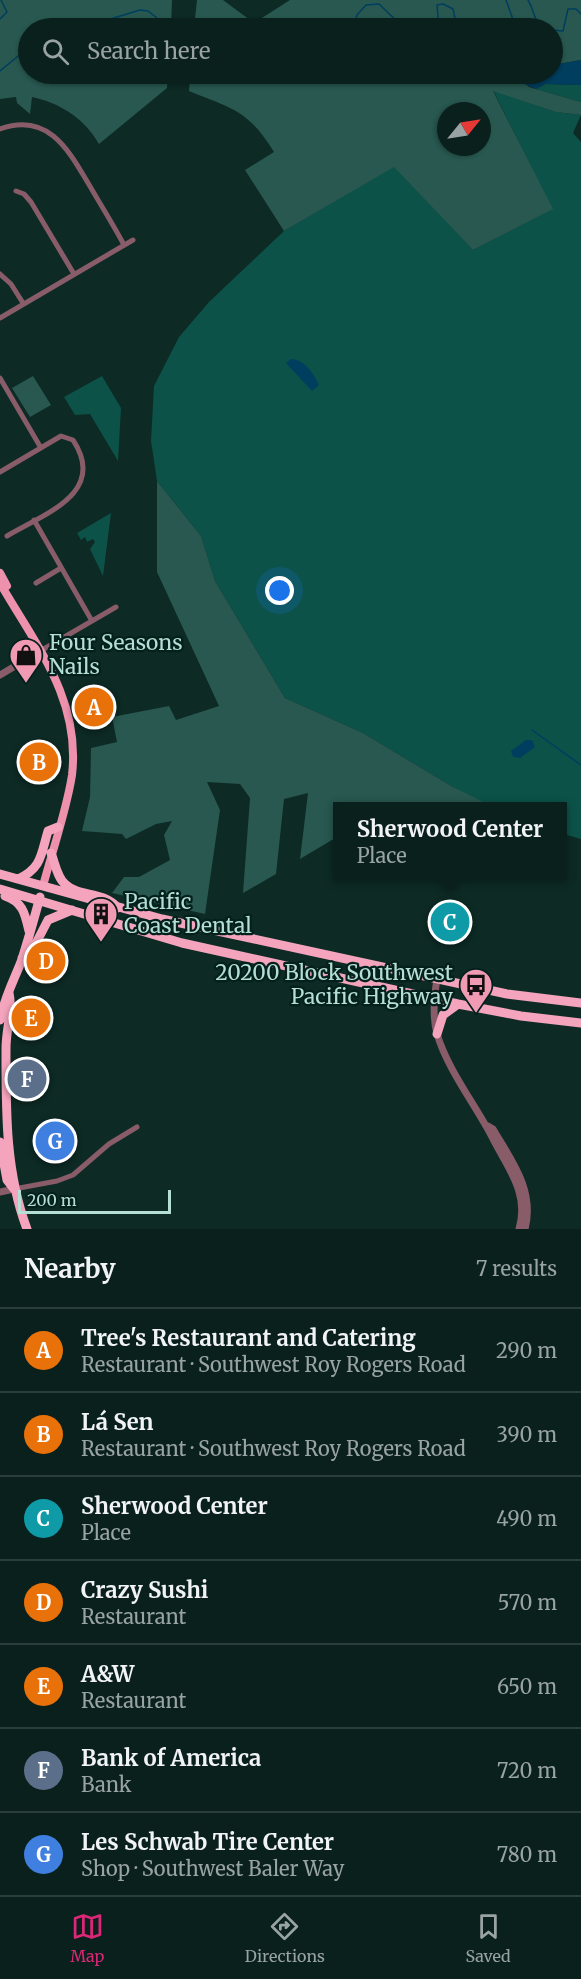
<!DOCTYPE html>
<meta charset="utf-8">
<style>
:root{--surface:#0a201c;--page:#132825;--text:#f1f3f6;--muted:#99a3a3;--line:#2a3e3b;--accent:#db2777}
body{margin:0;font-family:Merriweather,serif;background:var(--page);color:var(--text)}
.compass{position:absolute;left:437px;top:102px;width:54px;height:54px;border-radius:50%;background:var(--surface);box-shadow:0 2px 4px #0004;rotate:60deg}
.scale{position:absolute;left:18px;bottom:15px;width:153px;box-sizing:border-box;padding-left:6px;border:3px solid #b5ded5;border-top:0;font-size:16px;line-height:21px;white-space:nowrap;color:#b5ded5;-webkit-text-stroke:4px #03201c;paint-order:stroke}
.you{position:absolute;left:280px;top:591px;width:21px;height:21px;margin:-15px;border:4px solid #fff;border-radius:50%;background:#1a73e8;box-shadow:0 0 0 9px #1a73e833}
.badge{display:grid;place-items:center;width:39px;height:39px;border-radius:50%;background:var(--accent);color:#fff;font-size:20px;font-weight:700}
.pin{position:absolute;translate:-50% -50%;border:3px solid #fff;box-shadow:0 2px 6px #0006}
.popup{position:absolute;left:333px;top:802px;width:234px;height:78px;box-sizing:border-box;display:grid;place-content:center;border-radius:0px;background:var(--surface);filter:drop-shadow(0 2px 4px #0005);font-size:20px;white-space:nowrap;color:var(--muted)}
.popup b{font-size:22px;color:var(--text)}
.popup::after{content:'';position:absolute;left:50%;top:100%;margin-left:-12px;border:12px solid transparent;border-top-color:var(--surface)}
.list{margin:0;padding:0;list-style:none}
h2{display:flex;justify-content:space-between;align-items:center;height:78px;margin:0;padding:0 24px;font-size:26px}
h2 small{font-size:20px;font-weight:400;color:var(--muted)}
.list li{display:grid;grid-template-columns:39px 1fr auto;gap:18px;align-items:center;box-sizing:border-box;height:84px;padding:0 24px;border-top:2px solid var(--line)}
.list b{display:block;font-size:22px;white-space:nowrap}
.list p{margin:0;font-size:20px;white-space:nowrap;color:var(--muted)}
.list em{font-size:20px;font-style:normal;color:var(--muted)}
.icon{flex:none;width:33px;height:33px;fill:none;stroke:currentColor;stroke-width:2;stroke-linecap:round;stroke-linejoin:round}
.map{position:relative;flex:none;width:581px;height:1229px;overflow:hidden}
.search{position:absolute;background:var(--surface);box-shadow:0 2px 4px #0004;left:18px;right:18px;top:18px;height:66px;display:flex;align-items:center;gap:15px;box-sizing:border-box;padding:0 21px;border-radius:33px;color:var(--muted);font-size:22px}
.sheet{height:666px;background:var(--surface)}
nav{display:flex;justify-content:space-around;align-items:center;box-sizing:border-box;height:84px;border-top:2px solid var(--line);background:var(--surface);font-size:16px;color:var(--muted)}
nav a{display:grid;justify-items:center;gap:3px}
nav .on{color:var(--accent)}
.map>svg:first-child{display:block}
</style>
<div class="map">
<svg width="581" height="1229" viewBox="0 0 581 1229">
<rect width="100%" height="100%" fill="#0d2a25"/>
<path fill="#0c5248" d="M545,84L581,85V102L536,89Z
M493,90L556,112L581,115L573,133L581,142V839L563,834L562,806H491L468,796L363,733L285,698L215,581L201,536L157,481L151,441L154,386L179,337L209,302L284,231L394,166L473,250L552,209Z
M102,376L121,408L118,461L90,414L75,415L64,397Z
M111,513L103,576L90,549L95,542L93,539L87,542L85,537L81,540L77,533Z"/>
<path fill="#285850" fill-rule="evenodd" d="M0,0H172L171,28H28V74H168L167,88L99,144C84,118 60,103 32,97L30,114L17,103L16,97L0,99Z
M197,0H223L254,23L290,0H581V60L553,65L552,28H194Z
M190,74H525L522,80L529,87L581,102V115L556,112L493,91L553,209L473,250L394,167L284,231L245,170L274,152C248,110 233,109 189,91ZM446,111H482V147H446Z
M33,376L51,405L30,417L12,388Z
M157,481L201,536L215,581L285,698L363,733L453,787L491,806H338L337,837L300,859L308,793L284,799L276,874L243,893L250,798L240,784L207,782L220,810L205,914L112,893L124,877H139L170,860L164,835L172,821L156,824L126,839L122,834L82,831L90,797L91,748L117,742L112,717L169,706L176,720L219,706L157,572Z"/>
<path fill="#003e5f" d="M581,60V85L545,84L536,89L524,84L525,74H552L553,65Z
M291,359C304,359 314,374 319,385L312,391L286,363Z
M526,740H532L535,747L520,758L513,757L511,751Z"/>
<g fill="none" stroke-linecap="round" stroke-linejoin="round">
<path stroke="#003e5f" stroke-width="1.5" d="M506,0L516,28
M528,0C536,13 532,24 549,28
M0,19L7,12L1,0
M59,28L83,21L94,24L140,10L148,11L170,28
M299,28L313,26L319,28
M354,28L357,15L366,5L379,4L404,28
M439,28L437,5L443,4L453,9L457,28
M552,30L563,31L568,9H576L581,14
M0,71L28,48
M219,74C230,85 271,83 281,74
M532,730L581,765"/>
<path stroke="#885c68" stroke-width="5" d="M0,129C50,111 70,153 91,188C102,207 114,226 124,245
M16,191L24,194L31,202L74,274
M0,274L11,284L23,303
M0,318L133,240
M0,378L41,448
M0,472L61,436L73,440C108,493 44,514 7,536
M34,520L92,621
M36,583L61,568
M42,650L116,607
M14,1189L57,1181L73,1175L109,1144L137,1127"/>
<path stroke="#885c68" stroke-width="7" d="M0,675L42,650
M437,979C434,997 432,1016 437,1034C448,1070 474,1103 491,1135C506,1166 530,1192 519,1229
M488,1126L493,1129C512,1161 535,1191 525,1229
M0,1192L14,1189"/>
<path stroke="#ed91ad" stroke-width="8" d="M0,573L7,586
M0,583C35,644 81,699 72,775C67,809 52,852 43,886"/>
<path stroke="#f4a4bc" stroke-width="9" d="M51,853C55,863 57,877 65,884C80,898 102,890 118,908
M0,874L162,919L507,994L581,1003
M18,879C42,868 41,854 48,831L58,827
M0,889L182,943L458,1004L521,1016L581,1023
M5,896C23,902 25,914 29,931
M22,958L33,949L48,920L72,910
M9,993C13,1011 6,1029 6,1048C6,1109 5,1171 27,1229
M0,1020C4,999 13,982 21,962C28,941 34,919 40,897
M437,1034L443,1015L458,1004
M0,1142L7,1180L14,1189"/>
</g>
<defs>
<g id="shop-pin" transform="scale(1.725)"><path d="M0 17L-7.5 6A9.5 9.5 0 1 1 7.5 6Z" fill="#f19ab3" stroke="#03201c"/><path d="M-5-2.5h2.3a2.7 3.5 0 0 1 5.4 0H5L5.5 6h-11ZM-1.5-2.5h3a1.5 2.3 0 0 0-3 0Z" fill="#111"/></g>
<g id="building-pin" transform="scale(1.725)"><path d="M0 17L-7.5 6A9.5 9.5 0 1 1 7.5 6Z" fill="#f19ab3" stroke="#03201c"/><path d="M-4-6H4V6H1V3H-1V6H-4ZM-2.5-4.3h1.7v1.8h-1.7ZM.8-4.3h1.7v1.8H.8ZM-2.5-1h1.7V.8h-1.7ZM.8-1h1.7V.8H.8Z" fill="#111"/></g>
<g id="bus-pin" transform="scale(1.725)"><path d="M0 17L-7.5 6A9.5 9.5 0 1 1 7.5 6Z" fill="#f19ab3" stroke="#03201c"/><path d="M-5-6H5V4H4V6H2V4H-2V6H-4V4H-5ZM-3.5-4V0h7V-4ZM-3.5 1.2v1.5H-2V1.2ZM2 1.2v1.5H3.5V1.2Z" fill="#111"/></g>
</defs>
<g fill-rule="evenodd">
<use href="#shop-pin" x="26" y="655"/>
<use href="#building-pin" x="101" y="914"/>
<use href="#bus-pin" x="476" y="985"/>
</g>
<g text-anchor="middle" stroke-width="4.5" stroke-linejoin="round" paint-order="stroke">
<g font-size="21" fill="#b5ded5" stroke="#03201c" text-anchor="start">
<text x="49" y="650">Four Seasons<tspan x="49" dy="24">Nails</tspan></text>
<text x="124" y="909">Pacific<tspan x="124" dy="24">Coast Dental</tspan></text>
<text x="453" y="980" text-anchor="end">20200 Block Southwest<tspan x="453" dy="24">Pacific Highway</tspan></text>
</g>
</g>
</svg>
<svg class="compass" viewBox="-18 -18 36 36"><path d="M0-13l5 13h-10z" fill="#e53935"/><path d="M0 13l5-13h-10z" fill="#99a3a3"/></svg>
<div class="scale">200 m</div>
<div class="you"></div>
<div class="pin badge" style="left:94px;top:707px;background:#e8710a">A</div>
<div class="pin badge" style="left:39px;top:762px;background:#e8710a">B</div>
<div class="pin badge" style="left:450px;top:922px;background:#0f9aa8">C</div>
<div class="popup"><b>Sherwood Center</b>Place</div>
<div class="pin badge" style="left:46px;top:961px;background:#e8710a">D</div>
<div class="pin badge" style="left:31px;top:1018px;background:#e8710a">E</div>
<div class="pin badge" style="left:27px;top:1079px;background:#5c6f8a">F</div>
<div class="pin badge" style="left:55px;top:1141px;background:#3f7fe0">G</div>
<div class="search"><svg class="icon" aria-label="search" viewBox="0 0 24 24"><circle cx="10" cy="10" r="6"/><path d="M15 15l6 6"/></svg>Search here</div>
</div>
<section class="sheet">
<h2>Nearby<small>7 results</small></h2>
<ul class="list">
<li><span class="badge" style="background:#e8710a">A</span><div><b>Tree's Restaurant and Catering</b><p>Restaurant · Southwest Roy Rogers Road</p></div><em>290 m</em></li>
<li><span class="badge" style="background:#e8710a">B</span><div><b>Lá Sen</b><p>Restaurant · Southwest Roy Rogers Road</p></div><em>390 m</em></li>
<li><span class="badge" style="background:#0f9aa8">C</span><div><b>Sherwood Center</b><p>Place</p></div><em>490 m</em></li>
<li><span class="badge" style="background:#e8710a">D</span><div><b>Crazy Sushi</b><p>Restaurant</p></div><em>570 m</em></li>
<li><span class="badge" style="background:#e8710a">E</span><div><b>A&amp;W</b><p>Restaurant</p></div><em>650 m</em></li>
<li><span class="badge" style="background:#5c6f8a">F</span><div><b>Bank of America</b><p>Bank</p></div><em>720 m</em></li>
<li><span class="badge" style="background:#3f7fe0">G</span><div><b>Les Schwab Tire Center</b><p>Shop · Southwest Baler Way</p></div><em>780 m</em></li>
</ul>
</section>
<nav>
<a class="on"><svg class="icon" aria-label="map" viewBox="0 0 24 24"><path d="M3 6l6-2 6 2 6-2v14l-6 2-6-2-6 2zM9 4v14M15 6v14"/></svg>Map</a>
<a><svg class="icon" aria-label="directions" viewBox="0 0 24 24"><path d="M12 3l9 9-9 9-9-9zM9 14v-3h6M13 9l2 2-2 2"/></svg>Directions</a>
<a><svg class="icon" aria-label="saved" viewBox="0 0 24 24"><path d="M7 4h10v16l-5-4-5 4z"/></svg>Saved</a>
</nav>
